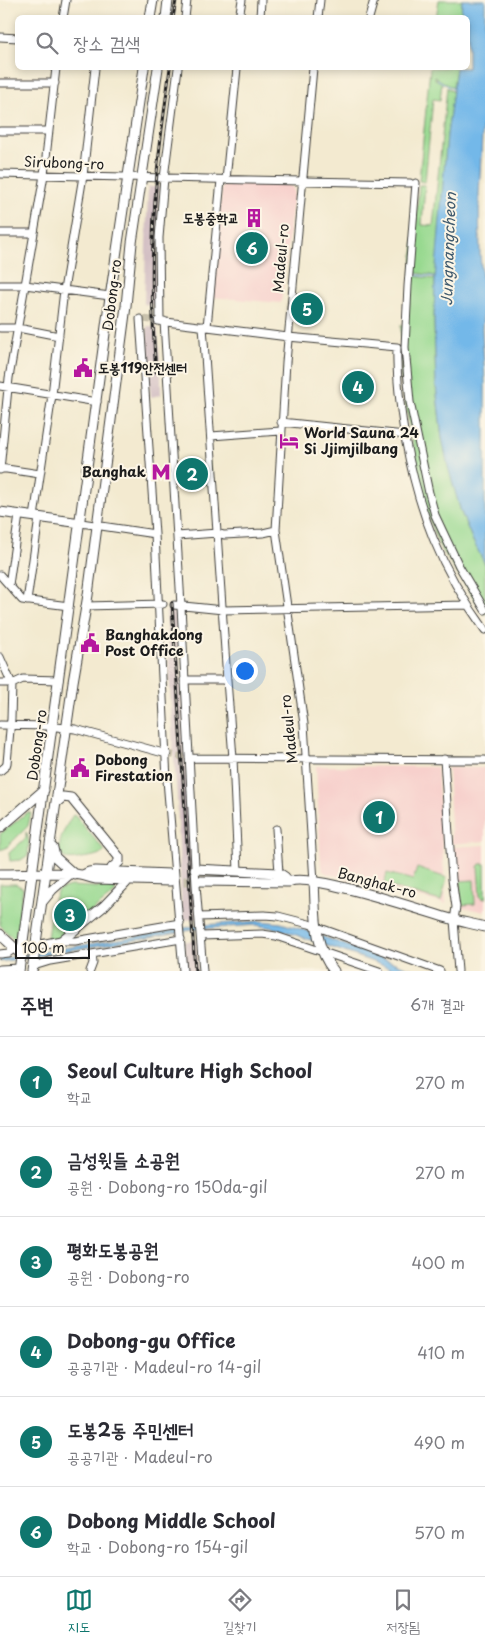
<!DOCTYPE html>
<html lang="ko">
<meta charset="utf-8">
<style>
:root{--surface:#fff;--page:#f2f2f3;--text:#2b2b33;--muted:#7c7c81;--line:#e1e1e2;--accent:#0f766e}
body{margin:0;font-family:"Playpen Sans","Poor Story",sans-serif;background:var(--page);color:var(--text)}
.scale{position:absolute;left:15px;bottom:12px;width:75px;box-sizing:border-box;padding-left:5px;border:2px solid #1c1c1c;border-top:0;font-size:14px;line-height:18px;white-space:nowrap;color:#1c1c1c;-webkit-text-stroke:4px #fcf5e5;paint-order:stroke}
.you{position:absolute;left:244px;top:670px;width:18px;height:18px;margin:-12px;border:4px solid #fff;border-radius:50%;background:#1a73e8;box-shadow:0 0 0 8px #1a73e833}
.badge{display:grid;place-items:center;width:32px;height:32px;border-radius:50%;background:var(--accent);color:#fff;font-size:16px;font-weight:700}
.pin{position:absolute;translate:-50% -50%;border:2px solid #fff;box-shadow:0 1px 5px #0006}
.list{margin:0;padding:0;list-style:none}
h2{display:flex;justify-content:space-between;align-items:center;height:65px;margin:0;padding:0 20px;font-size:21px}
h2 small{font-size:16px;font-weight:400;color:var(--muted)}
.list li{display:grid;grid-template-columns:32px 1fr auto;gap:15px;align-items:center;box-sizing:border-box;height:90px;padding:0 20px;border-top:1px solid var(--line)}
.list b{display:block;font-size:19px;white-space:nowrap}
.list p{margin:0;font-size:16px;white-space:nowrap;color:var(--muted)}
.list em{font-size:16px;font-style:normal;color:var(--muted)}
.icon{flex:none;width:28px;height:28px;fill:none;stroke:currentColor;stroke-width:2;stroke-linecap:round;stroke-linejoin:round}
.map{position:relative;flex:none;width:485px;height:971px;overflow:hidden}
.search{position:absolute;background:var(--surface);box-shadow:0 2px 8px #0003;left:15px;right:15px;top:15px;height:55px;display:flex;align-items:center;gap:12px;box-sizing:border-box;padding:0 18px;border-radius:8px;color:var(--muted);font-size:19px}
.sheet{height:605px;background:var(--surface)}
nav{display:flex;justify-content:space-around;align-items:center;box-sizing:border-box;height:70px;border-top:1px solid var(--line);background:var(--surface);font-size:14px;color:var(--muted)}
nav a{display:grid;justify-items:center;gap:2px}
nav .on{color:var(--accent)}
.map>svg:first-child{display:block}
</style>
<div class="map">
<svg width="485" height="971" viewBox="0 0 485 971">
<rect width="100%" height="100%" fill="#fcf5e5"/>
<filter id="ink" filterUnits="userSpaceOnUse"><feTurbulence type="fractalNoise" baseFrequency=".02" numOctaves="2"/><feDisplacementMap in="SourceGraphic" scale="10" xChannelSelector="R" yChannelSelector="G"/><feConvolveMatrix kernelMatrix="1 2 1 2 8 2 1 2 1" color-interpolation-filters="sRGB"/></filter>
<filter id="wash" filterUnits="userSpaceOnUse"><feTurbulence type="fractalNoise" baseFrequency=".0096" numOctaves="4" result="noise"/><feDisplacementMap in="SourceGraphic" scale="20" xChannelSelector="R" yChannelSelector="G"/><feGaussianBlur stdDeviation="1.12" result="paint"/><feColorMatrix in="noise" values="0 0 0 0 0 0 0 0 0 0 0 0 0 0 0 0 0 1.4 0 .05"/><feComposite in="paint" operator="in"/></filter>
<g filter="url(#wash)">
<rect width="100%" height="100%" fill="#f3ead0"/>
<path fill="#f7d0cc" d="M225,184H285L292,187L294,191L281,303L212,297L222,187Z
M316,766L437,767L446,904L328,874L323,871L321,866Z
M448,768H485V841L452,844Z
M485,845V912L458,906L452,847Z"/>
<path fill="#d2bec3" d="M148,187H159L155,305L144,304Z
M147,326L157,327L161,374V395L151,397L148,372Z
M166,611L177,612L196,919L182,920L177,796L173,747Z
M196,940L198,971H186L184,942Z"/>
<path fill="#98d990" stroke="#5a7a56" d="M439,0H462L461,17L436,18Z
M430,68H456L453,88L435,77V79L442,83L440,100L433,99L425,182L419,181Z
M447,87L453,92L447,135L436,276L415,273L414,276L435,279L434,322L436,386L442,438L461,512L473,541L485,564V615L439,545L424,506L401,379V325H407L419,185H425L422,225L433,226Z
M209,462L211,484L176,486L174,464Z
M28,812L31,813L28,826L6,848L0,850V834Z
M73,815L75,816L105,851C98,856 90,857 81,858C77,859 70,861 65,858C51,852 67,823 73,815Z
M26,832L27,833L29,844L28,855L21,860L10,861L9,853L26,838Z
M480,864H485V899L482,898L480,896L478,867Z
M417,868L447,878L441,901L384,885L387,873L413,880Z
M474,880L475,904L461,905L460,881Z
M0,884H16L23,888L16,936L14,940L0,925Z
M70,886L114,888L116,892L58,938L49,941L47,938L52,903L58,890Z"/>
<path fill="#73b8e9" stroke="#486a82" d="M462,0H485V78L479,195L480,254L484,298L482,329L485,381V564L473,541L461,512L448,467L442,438L436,386L434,322L435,279L447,135L456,68H468V18L461,17Z
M260,921L281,923L307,931L417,971H399L279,929L257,925L197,929L0,962V959L203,925Z"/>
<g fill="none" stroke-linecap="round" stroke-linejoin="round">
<path stroke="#73b8e9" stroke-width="1" d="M437,79L453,89
M416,275L435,277"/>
</g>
</g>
<g filter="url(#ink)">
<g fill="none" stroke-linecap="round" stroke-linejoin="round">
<path stroke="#c8c1ac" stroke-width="7" stroke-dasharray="7 3.5" stroke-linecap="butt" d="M144,319L158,321
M167,754L189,758"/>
<path stroke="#c8c1ac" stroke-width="9" stroke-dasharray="9 4.5" stroke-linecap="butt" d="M170,881H199"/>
<g stroke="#3c3b37" stroke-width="9">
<path id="minor" d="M63,18L66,0
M185,18L187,0
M239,18L242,0
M260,18L261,0
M318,18L320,0
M369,18L374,0
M0,37L18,38
M313,68L286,362L276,530L304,724L314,882
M0,83H55
M0,131H49
M0,174L249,180L410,183
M226,180L237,68
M416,183L408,286L405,347L410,402L429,493L435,515L459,566L485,610
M0,233H34
M0,285H25L110,296
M140,319L155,534L167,780L183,971
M158,321L288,337L397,347C396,378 400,407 405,438C419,513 440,568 485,630
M160,321L159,238L164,178L178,68
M164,321L180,588L196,885L203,971
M203,326L227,680L233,758L238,871
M207,327L221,180
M0,328H18L59,336
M0,386L97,402
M281,422L405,435
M211,436L281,431
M0,468L40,474
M0,470L9,378L44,175L56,68
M34,517L52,395L64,290L83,176L95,68
M81,523L155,534
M177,536L217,533L224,535L263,533L276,530
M0,575L22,600L69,606
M9,585L19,515
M27,601L39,518
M174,605L223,610L467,605
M86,606L163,604
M0,657L12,684L11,719L7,763L6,766L0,771
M184,680H227
M0,683H11
M12,684L23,679L59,680
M0,725L47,726L75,729L167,754
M189,758L485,760
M444,759L452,879L456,907L454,920L458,971
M276,829L279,873
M199,917L264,915L278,916L309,924L440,971
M201,936L262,934L276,936L379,971
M61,941H75L180,923
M0,954L8,953L14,949
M33,968L37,965L50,961L181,939
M0,969L20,968
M90,971L93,963L92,954"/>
</g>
<g stroke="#3c3b37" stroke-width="11">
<path id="major" d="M150,18L153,0
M166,18L168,0
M0,512L81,523
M57,802L63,797L71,798L119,857V862L112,868
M0,828L44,790
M53,848L55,857L75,875
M195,869L279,873L285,877
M0,874C26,874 55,871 81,875C86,876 90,878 96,879L170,881
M83,875L89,872L96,871L170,874
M199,881L289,882C307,871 426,912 451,919C462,922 474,924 485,927
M314,882C316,913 313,946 334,971
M42,902L52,890L70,874
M0,934C6,941 19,950 22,957
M36,946L61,941L104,906L126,883
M19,971L109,304L144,68
M32,971L73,682L88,595L126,306L132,243L158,68"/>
</g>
<use href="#minor" stroke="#fff" stroke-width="7"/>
<use href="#major" stroke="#fff" stroke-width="9"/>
<g stroke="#1c1c1c" stroke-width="3">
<path id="rail" d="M173,18L176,0
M156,372C151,310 151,247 156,185C159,146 165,107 170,68
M172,603L195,971"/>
</g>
<use href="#rail" stroke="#fcf5e5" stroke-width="1" stroke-dasharray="4" stroke-linecap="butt"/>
</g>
</g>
<defs>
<g id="building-bare" transform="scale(1.5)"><path d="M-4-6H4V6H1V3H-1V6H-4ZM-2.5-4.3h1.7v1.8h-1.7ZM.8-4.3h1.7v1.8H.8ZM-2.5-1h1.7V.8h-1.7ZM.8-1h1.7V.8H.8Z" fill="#b5179e" stroke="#fcf5e5" stroke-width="2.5" paint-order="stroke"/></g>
<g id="civic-bare" transform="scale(1.5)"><path d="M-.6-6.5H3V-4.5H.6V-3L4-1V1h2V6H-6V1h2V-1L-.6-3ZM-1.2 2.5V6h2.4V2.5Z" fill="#b5179e" stroke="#fcf5e5" stroke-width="2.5" paint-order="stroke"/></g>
<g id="hotel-bare" transform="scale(1.5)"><path d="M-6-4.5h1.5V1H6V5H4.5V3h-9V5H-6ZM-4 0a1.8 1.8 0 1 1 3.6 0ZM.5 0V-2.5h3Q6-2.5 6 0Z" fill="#b5179e" stroke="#fcf5e5" stroke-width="2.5" paint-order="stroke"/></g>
<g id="metro-bare" transform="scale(1.5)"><path d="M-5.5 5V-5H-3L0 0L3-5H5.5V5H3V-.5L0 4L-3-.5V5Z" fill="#b5179e" stroke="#fcf5e5" stroke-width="2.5" paint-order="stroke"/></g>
</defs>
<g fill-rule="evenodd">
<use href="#building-bare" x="254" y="218"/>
<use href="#civic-bare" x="83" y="368"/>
<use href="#hotel-bare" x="289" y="441"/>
<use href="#metro-bare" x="161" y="472"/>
<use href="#civic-bare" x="90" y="643"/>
<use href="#civic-bare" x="80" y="768"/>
</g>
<g text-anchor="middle" stroke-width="4" stroke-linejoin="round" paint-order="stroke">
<g font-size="14" fill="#1c1c1c" stroke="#fcf5e5">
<text transform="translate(64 163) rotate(2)" y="5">Sirubong-ro</text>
<text transform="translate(281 258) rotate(-85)" y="5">Madeul-ro</text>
<text transform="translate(112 295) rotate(-83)" y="5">Dobong-ro</text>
<text transform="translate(289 729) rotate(-96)" y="5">Madeul-ro</text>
<text transform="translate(37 745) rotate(-82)" y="5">Dobong-ro</text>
<text transform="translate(377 883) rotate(15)" y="5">Banghak-ro</text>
</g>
<g font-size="14" font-weight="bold" fill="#1c1c1c" stroke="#fcf5e5" text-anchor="start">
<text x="239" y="223" text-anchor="end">도봉중학교</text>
<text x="98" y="373">도봉119안전센터</text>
<text x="304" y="438">World Sauna 24<tspan x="304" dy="16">Si Jjimjilbang</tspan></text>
<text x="146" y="477" text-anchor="end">Banghak</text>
<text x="105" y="640">Banghakdong<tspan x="105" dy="16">Post Office</tspan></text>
<text x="95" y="765">Dobong<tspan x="95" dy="16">Firestation</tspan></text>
</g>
<g font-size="15" font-style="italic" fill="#3f5a6e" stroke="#fcf5e5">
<text transform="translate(449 249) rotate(-88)" y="5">Jungnangcheon</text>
</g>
</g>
</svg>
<div class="scale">100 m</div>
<div class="you"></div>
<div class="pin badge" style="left:379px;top:817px">1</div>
<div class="pin badge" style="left:192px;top:474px">2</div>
<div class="pin badge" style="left:70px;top:915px">3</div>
<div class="pin badge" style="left:358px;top:387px">4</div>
<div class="pin badge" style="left:307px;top:309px">5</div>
<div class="pin badge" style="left:252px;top:248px">6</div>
<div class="search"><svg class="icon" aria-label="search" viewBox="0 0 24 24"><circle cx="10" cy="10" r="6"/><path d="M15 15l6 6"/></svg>장소 검색</div>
</div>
<section class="sheet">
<h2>주변<small>6개 결과</small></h2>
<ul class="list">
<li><span class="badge">1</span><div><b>Seoul Culture High School</b><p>학교</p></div><em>270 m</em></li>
<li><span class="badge">2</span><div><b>금성윗들 소공원</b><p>공원 · Dobong-ro 150da-gil</p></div><em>270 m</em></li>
<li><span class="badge">3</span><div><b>평화도봉공원</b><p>공원 · Dobong-ro</p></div><em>400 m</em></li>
<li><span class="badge">4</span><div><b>Dobong-gu Office</b><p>공공기관 · Madeul-ro 14-gil</p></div><em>410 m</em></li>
<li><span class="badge">5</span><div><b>도봉2동 주민센터</b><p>공공기관 · Madeul-ro</p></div><em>490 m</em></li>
<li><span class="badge">6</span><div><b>Dobong Middle School</b><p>학교 · Dobong-ro 154-gil</p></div><em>570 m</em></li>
</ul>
</section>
<nav>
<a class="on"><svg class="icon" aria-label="map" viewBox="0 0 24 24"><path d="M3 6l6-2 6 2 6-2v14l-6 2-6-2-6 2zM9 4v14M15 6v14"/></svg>지도</a>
<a><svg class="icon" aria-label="directions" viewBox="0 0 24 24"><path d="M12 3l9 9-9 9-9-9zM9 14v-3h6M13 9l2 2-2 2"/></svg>길찾기</a>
<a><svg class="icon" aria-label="saved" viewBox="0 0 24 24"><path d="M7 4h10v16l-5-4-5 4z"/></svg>저장됨</a>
</nav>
